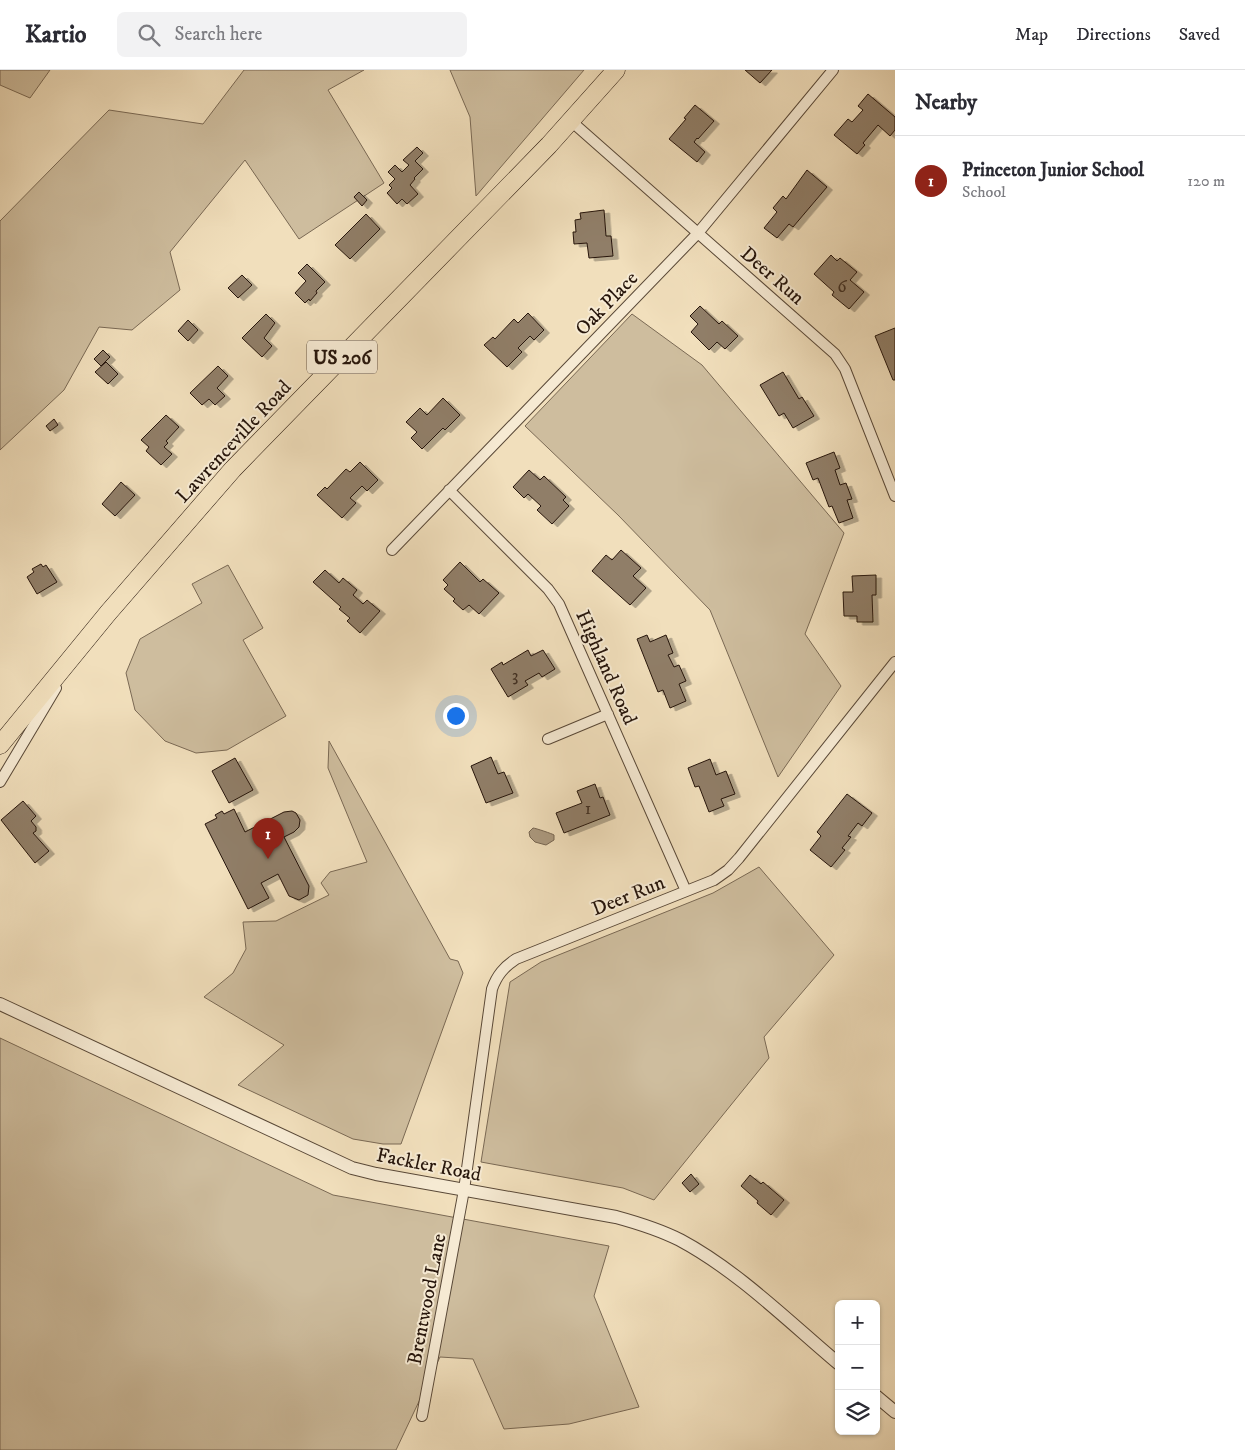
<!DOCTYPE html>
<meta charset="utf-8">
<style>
:root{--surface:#fff;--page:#f2f2f3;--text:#2b2b33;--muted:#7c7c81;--line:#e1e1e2;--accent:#8f2418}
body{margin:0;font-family:"IM FELL DW Pica",serif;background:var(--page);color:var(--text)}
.controls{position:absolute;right:15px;bottom:15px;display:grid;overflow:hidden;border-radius:8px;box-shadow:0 1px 4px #0004}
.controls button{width:45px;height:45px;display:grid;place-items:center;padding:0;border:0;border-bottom:1px solid var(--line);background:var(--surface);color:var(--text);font:25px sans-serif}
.you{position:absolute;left:455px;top:645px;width:18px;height:18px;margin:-12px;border:4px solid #fff;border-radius:50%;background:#1a73e8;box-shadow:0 0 0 8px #1a73e833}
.badge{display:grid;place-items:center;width:32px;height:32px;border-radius:50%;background:var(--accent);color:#fff;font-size:16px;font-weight:700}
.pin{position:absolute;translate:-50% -41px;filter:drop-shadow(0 1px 2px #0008)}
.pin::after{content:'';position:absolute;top:26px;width:18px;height:15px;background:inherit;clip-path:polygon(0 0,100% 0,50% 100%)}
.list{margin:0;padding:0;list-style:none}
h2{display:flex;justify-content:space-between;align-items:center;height:65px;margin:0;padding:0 20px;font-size:21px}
h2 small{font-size:16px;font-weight:400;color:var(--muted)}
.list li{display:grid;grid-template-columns:32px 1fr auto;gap:15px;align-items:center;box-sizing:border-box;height:90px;padding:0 20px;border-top:1px solid var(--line)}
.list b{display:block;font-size:19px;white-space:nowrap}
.list p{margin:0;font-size:16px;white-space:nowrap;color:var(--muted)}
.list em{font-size:16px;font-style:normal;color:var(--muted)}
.icon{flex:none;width:28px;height:28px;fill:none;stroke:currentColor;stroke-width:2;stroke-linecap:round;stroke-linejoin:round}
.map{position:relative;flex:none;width:895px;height:1380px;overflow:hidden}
header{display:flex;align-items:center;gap:30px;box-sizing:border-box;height:70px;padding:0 25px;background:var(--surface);border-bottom:1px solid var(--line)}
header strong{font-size:24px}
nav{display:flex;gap:28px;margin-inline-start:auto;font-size:18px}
.search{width:350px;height:45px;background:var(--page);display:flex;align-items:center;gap:12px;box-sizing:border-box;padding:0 18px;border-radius:8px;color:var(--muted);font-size:19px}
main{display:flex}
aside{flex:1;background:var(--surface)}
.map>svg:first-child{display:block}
</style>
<header>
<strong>Kartio</strong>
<div class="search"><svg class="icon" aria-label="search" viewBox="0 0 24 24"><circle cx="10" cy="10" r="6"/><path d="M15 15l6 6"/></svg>Search here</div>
<nav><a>Map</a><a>Directions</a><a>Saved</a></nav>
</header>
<main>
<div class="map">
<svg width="895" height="1380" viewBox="0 0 895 1380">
<defs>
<filter id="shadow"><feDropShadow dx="5.5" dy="3" stdDeviation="0" flood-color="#0004"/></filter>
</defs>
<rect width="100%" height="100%" fill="#f1dfbc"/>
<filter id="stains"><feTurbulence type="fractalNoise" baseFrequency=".004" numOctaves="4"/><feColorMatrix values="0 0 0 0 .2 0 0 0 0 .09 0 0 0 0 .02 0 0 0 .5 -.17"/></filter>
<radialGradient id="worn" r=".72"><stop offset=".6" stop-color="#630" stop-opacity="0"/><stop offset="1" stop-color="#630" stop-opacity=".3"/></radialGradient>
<path fill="#cebd9e" stroke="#7a6954" d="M0,0H50L30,28L0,15Z
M244,0H364L328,20L384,113L299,169L245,90L170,182L180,220L132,260L99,257L64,320L0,380V151L109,40L203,54Z
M450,0H584L476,126L470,47Z
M632,244L702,295L844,463L805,564L841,616L778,707L710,540L618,445L525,356Z
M228,495L263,558L243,570L286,646L227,680L196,683L165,671L135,640L126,603L140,569L202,533L192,514Z
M329,671L450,889L458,891L463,903L401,1074H383L353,1069L238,1015L284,975L204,927L233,903L246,879L243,852L276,851L329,825L321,813L330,802L367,792L328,698Z
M759,797L834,885L764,967L769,988L654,1130L623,1118L481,1092L510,912L541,892L713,823Z
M0,968L333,1125L609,1176L594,1226L639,1337L569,1354L504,1359L473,1289L440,1287L396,1380H0Z"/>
<path fill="#ac9a80" stroke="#766551" d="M533,758C535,758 553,764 554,765V770L546,775L535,772L530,767L529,762Z"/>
<path fill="#907e67" stroke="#26150b" filter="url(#shadow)" d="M745,0H772L760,13Z
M868,24L895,47V60L890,66L878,55L863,73L865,75L857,84L834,65L848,49L852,52L863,40L858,36Z
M695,35L714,51L698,69L697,68L694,72L705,82L697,92L669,69L686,49L684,48Z
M417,77L423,83L415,91L423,99L414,108L415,109L410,115L418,124L407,134L402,129L397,134L387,123L392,118L389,115L395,109L388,102L395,95L402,102L409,95L403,90Z
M807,100L827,117L793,157L789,154L777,168L764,158L777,142L773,138L783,126L786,129Z
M359,122L367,130L362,136L354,127Z
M604,140L606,166H611L613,186L589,188L587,173L574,174L573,162H576L575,150L581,149L580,143Z
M366,144L380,159L350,189L335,175Z
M831,185L837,191L840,188L857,202L850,210L864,222L849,239L832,225L834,222L814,204Z
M307,194L325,212L316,221L317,223L310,231L309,229L305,233L295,223L306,211L298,203Z
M242,205L252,215L238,228L228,218Z
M700,236L719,254L722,251L738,266L725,279L717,272L709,280L691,262L698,254L690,246Z
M528,243L544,260L534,270L530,266L518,278L522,282L507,297L484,275L493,267L495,269L514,249L518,253Z
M266,244L275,253L264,268L272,276L262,287L242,268Z
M188,250L198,260L188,271L178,261Z
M895,258V310H893L875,266Z
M103,280L110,287L101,296L94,289Z
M106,292L118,304L108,314L95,302Z
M218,296L228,306L217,318L225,326L215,335L209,329L202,335L190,323Z
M783,302L799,329L802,327L814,346L793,358L784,343L779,346L760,315Z
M443,328L460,345L445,360L443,358L422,379L411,368L417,362L406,352L420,338L427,345Z
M166,345L179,357L166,371L168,373L164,377L172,384L161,395L146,381L149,377L141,370Z
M54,349L58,355L50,361L46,356Z
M834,382L840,398L835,400L840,415L846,413L852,429L847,430L853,448L839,453L832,436L829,437L818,408L813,410L806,393Z
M360,392L378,410L367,421L362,416L350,428L356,433L342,448L317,425L325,417L327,419L346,399L350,402Z
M529,400L540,410L544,406L566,427L563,430L569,436L552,454L537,440L541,436L528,424L524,428L513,417Z
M121,412L135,425L115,446L102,434Z
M621,480L641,498L633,506L646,518L630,535L592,501L606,485L612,490Z
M460,492L480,512L483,509L499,523L479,544L469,535L463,540L453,531L455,529L444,519L448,515L443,510Z
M41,494L43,497L46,495L57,512L37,524L27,507L34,502L32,499Z
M325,500L339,513L343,508L357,520L353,525L363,534L367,530L380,541L360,563L347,551L350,548L339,539L341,537L313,512Z
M876,505V525H872L873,552H857V546H844L843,522H853L852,506Z
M647,565L650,572L666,565L673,583L668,585L674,597L679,595L686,611L679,614L686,631L670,638L663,620L658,622L637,569Z
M528,580L531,586L543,580L555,599L542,607L539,603L525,611L528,615L508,627L491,599L502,592L503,595Z
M491,687L498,704L504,702L513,723L486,733L471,696Z
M235,688L253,720L229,733L212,701Z
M710,689L716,705L726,701L735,724L721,729L724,736L709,742L699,716L695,717L688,698Z
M595,714L600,728L603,727L610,745L564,763L556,743L582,733L577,721Z
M847,724L872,743L862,756L858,753L848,766L851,767L842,778L845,780L831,797L810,780L821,766L817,762Z
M23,731L36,746L31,751L36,757V761L33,763L49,781L35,793L1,750Z
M234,739L245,762L284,742L292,741L296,743L300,750L299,757L294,762L284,767L309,816L308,825L299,830L289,826L278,804L261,813L269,828L248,839L205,754L217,748L215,745L222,741L224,744Z
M691,1104L699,1114L690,1122L682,1113Z
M750,1105L761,1114L763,1112L784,1130L771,1145L757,1133L758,1131L741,1116Z"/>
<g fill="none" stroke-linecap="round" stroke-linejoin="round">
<g stroke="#594837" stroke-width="12">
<path id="minor" d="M571,51L835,284L845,299L895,426
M449,420L548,519L559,534L686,821
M392,480L698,163L833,0
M548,669L608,644
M0,712L56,618
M422,1346L464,1120L492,919C497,905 504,897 516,889L714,810L728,800L739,788L895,592"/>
</g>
<g stroke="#594837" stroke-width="14">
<path id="tertiary" d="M0,934L352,1098L376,1104L616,1147C638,1153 660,1160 680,1170C738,1201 789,1252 839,1294
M876,1326L895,1342"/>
</g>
<g stroke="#26150b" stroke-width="19">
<path id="trunk" d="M0,675L108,543L233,399L549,75L616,0"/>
</g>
<use href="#minor" stroke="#f6ead3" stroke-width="10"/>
<use href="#tertiary" stroke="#f6ead3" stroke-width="12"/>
<use href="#trunk" stroke="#f1dfbc" stroke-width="18"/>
</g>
<g text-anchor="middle" stroke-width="4" stroke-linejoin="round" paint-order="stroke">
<g font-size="18" fill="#402f22">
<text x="842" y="222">6</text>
<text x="515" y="611">3</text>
<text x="588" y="744">1</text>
</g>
<rect fill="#f6ead3" stroke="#645547" stroke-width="1" x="307" y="270.5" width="70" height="33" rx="4"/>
<g font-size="19" font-weight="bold" fill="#26150b">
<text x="342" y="294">US 206</text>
</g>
<g font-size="20" fill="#26150b" stroke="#f6ead3">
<text transform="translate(773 205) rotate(41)" y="7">Deer Run</text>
<text transform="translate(606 233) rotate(-46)" y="7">Oak Place</text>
<text transform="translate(233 371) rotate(-47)" y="7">Lawrenceville Road</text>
<text transform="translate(607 597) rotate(66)" y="7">Highland Road</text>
<text transform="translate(628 825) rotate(-22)" y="7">Deer Run</text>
<text transform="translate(429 1094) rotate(11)" y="7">Fackler Road</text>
<text transform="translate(426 1229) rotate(-79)" y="7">Brentwood Lane</text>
</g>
</g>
<rect width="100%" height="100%" filter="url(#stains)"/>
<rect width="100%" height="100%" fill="url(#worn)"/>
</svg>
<div class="controls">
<button>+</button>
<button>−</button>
<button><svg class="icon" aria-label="layers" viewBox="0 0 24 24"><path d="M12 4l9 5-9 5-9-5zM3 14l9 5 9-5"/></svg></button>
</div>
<div class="you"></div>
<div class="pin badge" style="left:268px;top:789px">1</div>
</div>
<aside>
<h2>Nearby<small></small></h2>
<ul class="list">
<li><span class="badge">1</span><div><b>Princeton Junior School</b><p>School</p></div><em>120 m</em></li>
</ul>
</aside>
</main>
